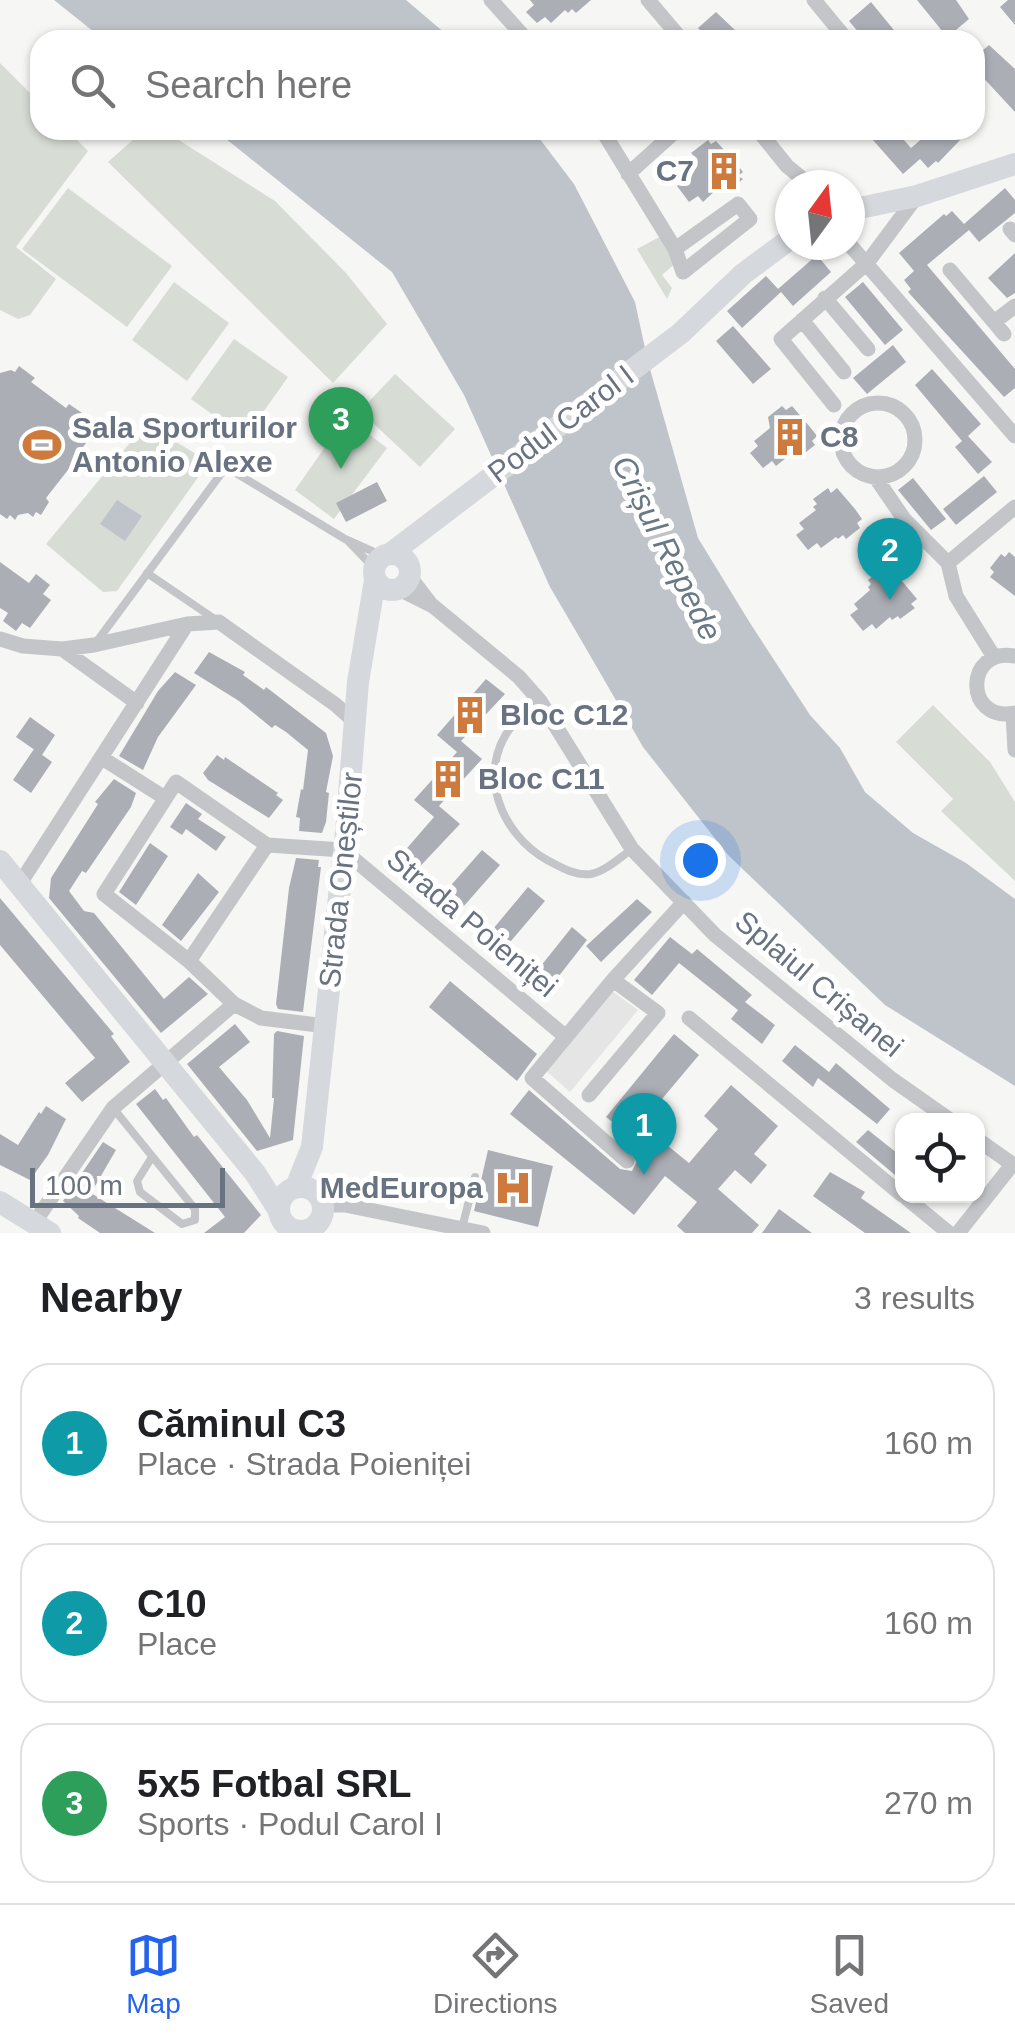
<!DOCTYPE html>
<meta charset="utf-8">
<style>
:root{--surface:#fff;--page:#f6f6f6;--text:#202124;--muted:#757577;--line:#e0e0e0;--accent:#2563eb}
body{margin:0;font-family:Arial,sans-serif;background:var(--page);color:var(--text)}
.controls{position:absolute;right:30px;bottom:30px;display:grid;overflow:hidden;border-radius:20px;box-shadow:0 2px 8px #0004}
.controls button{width:90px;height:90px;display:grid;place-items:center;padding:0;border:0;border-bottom:2px solid var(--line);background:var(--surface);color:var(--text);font:50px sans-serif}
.compass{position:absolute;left:775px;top:170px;width:90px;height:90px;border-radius:50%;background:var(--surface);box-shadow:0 2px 8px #0004;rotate:15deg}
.scale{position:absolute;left:30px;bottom:25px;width:195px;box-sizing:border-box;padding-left:10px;border:5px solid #697281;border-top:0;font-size:28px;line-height:35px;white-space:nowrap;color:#697281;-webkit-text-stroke:8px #fff;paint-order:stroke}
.you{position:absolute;left:700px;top:860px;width:35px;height:35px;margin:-25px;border:8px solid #fff;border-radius:50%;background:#1a73e8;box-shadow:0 0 0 15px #1a73e833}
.badge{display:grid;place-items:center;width:65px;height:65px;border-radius:50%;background:var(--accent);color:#fff;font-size:32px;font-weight:700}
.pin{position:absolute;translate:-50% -82px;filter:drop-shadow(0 2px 5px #0008)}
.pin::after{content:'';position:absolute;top:52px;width:35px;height:30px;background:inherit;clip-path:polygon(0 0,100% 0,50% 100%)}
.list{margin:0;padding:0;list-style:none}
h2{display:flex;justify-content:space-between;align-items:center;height:130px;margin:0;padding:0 40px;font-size:42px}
h2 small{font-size:32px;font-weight:400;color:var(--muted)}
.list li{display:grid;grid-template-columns:65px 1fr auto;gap:30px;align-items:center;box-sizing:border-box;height:160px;margin:0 20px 20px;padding:0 20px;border:2px solid var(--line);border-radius:30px}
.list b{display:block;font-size:38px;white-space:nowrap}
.list p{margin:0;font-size:32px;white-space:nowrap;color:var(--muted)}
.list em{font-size:32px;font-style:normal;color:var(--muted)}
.icon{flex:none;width:55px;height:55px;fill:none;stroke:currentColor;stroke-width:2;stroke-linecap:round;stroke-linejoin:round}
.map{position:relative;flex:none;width:1015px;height:1233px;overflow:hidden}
.search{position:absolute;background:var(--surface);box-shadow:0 2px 8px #0004;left:30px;right:30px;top:30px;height:110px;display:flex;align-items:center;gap:25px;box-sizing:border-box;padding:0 35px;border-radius:30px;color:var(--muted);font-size:38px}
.sheet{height:670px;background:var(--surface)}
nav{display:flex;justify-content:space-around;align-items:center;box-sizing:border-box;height:140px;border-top:2px solid var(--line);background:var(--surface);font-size:28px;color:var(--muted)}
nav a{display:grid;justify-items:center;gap:5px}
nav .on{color:var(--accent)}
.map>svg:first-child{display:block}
</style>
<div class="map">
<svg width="1015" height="1233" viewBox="0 0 1015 1233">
<rect width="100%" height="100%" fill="#f6f6f4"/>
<path fill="#e4e5e4" d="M612,991L638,1010L570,1092L544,1069Z"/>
<path fill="#d7ddd5" d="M0,63L40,103V130H67L88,151L16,247L56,279L30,315L18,319L0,310Z
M144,130H163L275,201L346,273L387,324L333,383L108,162Z
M68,188L172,266L127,327L22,249Z
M665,234L678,261L662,275L672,288L667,299L637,249Z
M174,282L229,323L187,381L132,340Z
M234,339L288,377L245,438L191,399Z
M395,374L455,429L420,467L360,411Z
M346,417L387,448L334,519L295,490Z
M143,427L173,440L209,462L117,591L103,592L46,544Z
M933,705L990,762L1015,802V881L941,811L953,799L896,742Z"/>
<path fill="#bfc4ca" d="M54,0H406L453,40H104Z
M215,130H533L574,184L635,302L648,362L698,538L750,623L810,715L840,748L865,792L913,833L966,863L1015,899V1086L885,1005L728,855L643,747L577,633L550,587L464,395L392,272Z
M117,500L142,516L125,541L100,524Z"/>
<path fill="#abafb5" d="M530,0H591L576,13L572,9L568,13L565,10L551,23L545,17L537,23L526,12L534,5Z
M917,0H956L969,19L950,35L946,30L943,32Z
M1008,0H1015V25L1000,7Z
M871,2L902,40H865L849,21Z
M716,12L737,32L735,34L740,40H694L703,33L698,28Z
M989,45L1015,69V112L978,72L980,70L975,64V57Z
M864,130H895L911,148L932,130H956L962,138L938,163L936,161L928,168L920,159L903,174Z
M708,140L711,144L716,141L735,162L743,172L738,176L743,179L728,192L724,187L720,192L717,189L703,202L698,196L689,202L677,186L684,180L681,176L694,164L691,160L695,157L691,153Z
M1005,188L1015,200V213L979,242L969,230L927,265L1015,369V388L1004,397L908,292L911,289L904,280L914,271L899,253L944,214L946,216L952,211L964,224Z
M1015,253V293L1007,298L988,278Z
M817,255L831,272L793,306L781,292L742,328L727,311L766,276L780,291L778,289Z
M863,282L903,330L885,345L845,297Z
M733,326L771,369L753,384L716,341Z
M893,345L906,362L867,394L853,378Z
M19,366L35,378L31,382L66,408L69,404L85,415L81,421L85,424L82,429L86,443L83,447L89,451L79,464L75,461L46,498L49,502L41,515L36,512L33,517L28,513L18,515L15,520L10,515L7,519L0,514V373L11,370L15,372Z
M932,369L981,424L968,436L992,462L978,474L955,447L962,441L915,385Z
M782,406L786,410L792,406L810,427L817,436L812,441L815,445L801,456L798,453L793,457L791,454L776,466L772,461L763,468L750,453L758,446L754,441L770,428L768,417Z
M984,476L997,492L956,525L943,509Z
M913,478L946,519L931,530L898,490Z
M377,482L387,501L346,522L336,503Z
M828,488L831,493L837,488L855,509L862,519L857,523L860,528L846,539L843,535L838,539L836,537L821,548L817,543L808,550L796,535L804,529L799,523L816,510L813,507L817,504L813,499Z
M1009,552L1015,557V596L990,577L994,572L990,568L1001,554L1005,557Z
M0,562L29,583L36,574L50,585L43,594L51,600L30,628L22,623L16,631L3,621L8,613L0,608Z
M891,568L917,599L911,604L915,608L900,619L898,616L892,620L890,617L876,629L872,624L863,631L850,615L858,609L854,604L870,590L868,587L871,584L868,580L882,569L886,573Z
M209,652L245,672L243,675L264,690L266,687L326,733L333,756L326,792L329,793L326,822L322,833L299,831L300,818L296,817L301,789L303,790L308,750L286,732L275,725L272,728L239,701L194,673Z
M175,672L196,685L158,737L143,770L119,756L158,691Z
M486,679L505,694L461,741L482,759L439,806L460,824L410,877L395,862L434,817L414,800L457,752L437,735Z
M30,717L55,735L42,755L16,737Z
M34,749L52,762L31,793L13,780Z
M217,755L224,760L225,757L278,793L276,795L283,800L269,818L208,780L203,773Z
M114,779L136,793L131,807L86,873L82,871L69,891L84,911L94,913L164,999L189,977L208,994L161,1033L49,898L51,878L98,804L95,802Z
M186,803L202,814L198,819L226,837L216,851L186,829L182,835L170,827Z
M150,843L168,856L136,905L119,892Z
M482,850L500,865L456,915L438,900Z
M296,858L319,860L318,867H321L303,1012L278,1009L276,1004L289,888Z
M198,873L219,892L181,941L162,925Z
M528,887L545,901L500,954L483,941Z
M0,898L114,1034L111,1036L130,1062L82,1102L65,1083L95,1058L0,945Z
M637,899L652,912L601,962L586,946Z
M572,927L587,940L544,995L528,982Z
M670,937L692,954L697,949L752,995L745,1002L775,1025L762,1044L731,1019L738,1010L679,963L652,995L634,980Z
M450,981L537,1054L517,1081L429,1007Z
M235,1024L250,1042L219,1067L247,1100L270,1138L274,1098H272L274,1034L277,1031L304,1036L293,1140L257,1151L187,1064Z
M674,1034L699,1055L641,1124L689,1163L718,1129L704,1116L731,1085L778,1126L754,1154L767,1165L751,1184L735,1170L718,1189L759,1225L752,1233H685L677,1226L697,1202L665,1176L634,1215L510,1114L529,1090L620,1169L632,1171L644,1147L606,1117Z
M795,1045L829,1072L836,1063L890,1109L877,1124L818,1078L813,1087L782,1061Z
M155,1089L163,1100L166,1098L194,1137L197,1135L261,1215L244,1233H204L225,1217L136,1104Z
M46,1106L66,1119L48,1155L30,1180L0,1165V1134L18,1145L39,1112L41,1114Z
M868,1130L902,1157V1181L856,1142Z
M103,1142L116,1150L91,1193L155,1233H100L78,1218L79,1216L63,1201Z
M488,1150L553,1166L538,1227L474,1211Z
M830,1172L865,1192L861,1198L911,1233H865L813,1196Z
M779,1209L812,1233H762Z"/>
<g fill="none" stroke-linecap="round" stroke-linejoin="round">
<path stroke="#c3c5c8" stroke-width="8" d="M349,542L374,568
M147,573L216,620
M95,644L226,467L345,539L383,556
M540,701C530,709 518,717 511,727C476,773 501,834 547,860C560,867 575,876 591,874C606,871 619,858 631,850
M113,1108L195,1209V1220L182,1224L140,1192L137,1181L152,1157
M462,1228L475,1177"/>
<path stroke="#c3c5c8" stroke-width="15" d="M491,0L527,40
M648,0L682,40
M814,0L847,40
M602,130L675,249L738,204L750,219L683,272L675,249
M758,130L787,166L810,185
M628,174L677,130
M1010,229L1015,235
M850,245L1015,436
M950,270L1004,334
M825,298L868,349
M802,320L844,372
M994,322L1015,306
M841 440a37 37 0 1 1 74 0a37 37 0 1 1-74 0Z
M834,405L781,339L867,263L917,196
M876,478L904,519L948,563L956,596L994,657
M948,563L1015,507
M410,577L430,603
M399,589L433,606L519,677L540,701L632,849L715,935L893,1080L950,1120
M0,639L23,646L62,649L94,645L187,624L219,622L336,705L356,723
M62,649L137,703
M1015,656C964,647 964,723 1015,713
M1013,714L1015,750
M102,758L165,798
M19,885L187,624
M189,961L267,845
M689,1018L902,1195
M326,1026L261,1018L234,1004L189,961L104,894L176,782L267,845L343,850L566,1037
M589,1095L658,1013L613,980
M978,1140L1015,1166
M627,1161L532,1078L613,980L684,902
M904,1196L949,1233
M323,1205H345L483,1233
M34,1223L113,1108L234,1004
M958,1233L1012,1165"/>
<path stroke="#d5d8dc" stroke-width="22" d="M850,210L917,196L1015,164
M374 572a18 18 0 1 1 36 0a18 18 0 1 1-36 0Z
M390,554L681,333L743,274L790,239
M0,861L255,1173L278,1209
M279 1209a22 22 0 1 1 44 0a22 22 0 1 1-44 0Z
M296,1187L312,1147L346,832L358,682L375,580
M0,1202L50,1233"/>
</g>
<defs>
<g id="building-bare" transform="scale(3)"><path d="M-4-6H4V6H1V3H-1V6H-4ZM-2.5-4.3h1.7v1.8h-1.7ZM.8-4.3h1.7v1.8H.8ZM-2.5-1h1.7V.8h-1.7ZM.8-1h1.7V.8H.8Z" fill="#ce7a3c" stroke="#fff" stroke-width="2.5" paint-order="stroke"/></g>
<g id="stadium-bare" transform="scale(3)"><path d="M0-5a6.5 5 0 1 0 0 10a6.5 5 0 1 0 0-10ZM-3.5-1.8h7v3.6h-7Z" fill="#ce7a3c" stroke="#fff" stroke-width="2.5" paint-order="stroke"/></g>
<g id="hospital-bare" transform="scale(3)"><path d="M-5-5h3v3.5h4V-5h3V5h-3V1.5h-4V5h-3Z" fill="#ce7a3c" stroke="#fff" stroke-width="2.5" paint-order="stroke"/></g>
</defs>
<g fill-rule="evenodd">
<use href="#building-bare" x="724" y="171"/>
<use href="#building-bare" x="790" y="437"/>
<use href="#stadium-bare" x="42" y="445"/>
<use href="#building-bare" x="470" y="715"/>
<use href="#building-bare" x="448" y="779"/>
<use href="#hospital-bare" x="513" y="1188"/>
</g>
<g text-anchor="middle" stroke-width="10" stroke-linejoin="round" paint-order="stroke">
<g font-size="30" font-weight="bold" fill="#697281" stroke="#fff" text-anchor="start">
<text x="694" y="181" text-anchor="end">C7</text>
<text x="72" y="438">Sala Sporturilor<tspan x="72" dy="34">Antonio Alexe</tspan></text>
<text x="820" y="447">C8</text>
<text x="500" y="725">Bloc C12</text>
<text x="478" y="789">Bloc C11</text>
<text x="483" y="1198" text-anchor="end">MedEuropa</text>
</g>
<g font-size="30" fill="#697281" stroke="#fff">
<text transform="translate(561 424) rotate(-37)" y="10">Podul Carol I</text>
<text transform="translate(341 880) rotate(-84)" y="10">Strada Oneștilor</text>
<text transform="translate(472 923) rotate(40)" y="10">Strada Poieniței</text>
<text transform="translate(819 984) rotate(40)" y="10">Splaiul Crișanei</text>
</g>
<g font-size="32" font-style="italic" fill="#6a7884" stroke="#fff">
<text transform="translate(667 548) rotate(63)" y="11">Crișul Repede</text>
</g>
</g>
</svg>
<div class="controls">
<button><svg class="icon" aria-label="locate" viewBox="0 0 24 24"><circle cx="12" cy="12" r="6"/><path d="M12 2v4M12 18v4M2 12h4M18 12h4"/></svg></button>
</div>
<svg class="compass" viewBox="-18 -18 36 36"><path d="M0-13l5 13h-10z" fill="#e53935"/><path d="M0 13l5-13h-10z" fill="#757577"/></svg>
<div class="scale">100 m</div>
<div class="you"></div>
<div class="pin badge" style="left:644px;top:1175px;background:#0f9aa8">1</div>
<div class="pin badge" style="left:890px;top:600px;background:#0f9aa8">2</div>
<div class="pin badge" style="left:341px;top:469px;background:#2e9e5b">3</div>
<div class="search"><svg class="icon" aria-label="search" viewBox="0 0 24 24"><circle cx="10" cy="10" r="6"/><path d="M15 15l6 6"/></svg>Search here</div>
</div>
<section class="sheet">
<h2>Nearby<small>3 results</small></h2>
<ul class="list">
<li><span class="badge" style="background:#0f9aa8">1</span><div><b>Căminul C3</b><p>Place · Strada Poieniței</p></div><em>160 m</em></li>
<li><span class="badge" style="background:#0f9aa8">2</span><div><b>C10</b><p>Place</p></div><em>160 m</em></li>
<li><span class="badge" style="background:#2e9e5b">3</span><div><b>5x5 Fotbal SRL</b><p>Sports · Podul Carol I</p></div><em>270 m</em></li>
</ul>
</section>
<nav>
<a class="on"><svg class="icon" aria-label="map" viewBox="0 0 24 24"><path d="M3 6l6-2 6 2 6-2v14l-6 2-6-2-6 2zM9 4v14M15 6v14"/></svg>Map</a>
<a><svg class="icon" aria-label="directions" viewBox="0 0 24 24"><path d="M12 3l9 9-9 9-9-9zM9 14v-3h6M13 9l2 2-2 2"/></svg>Directions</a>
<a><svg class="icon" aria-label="saved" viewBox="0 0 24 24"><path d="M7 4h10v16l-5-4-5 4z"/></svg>Saved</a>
</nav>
